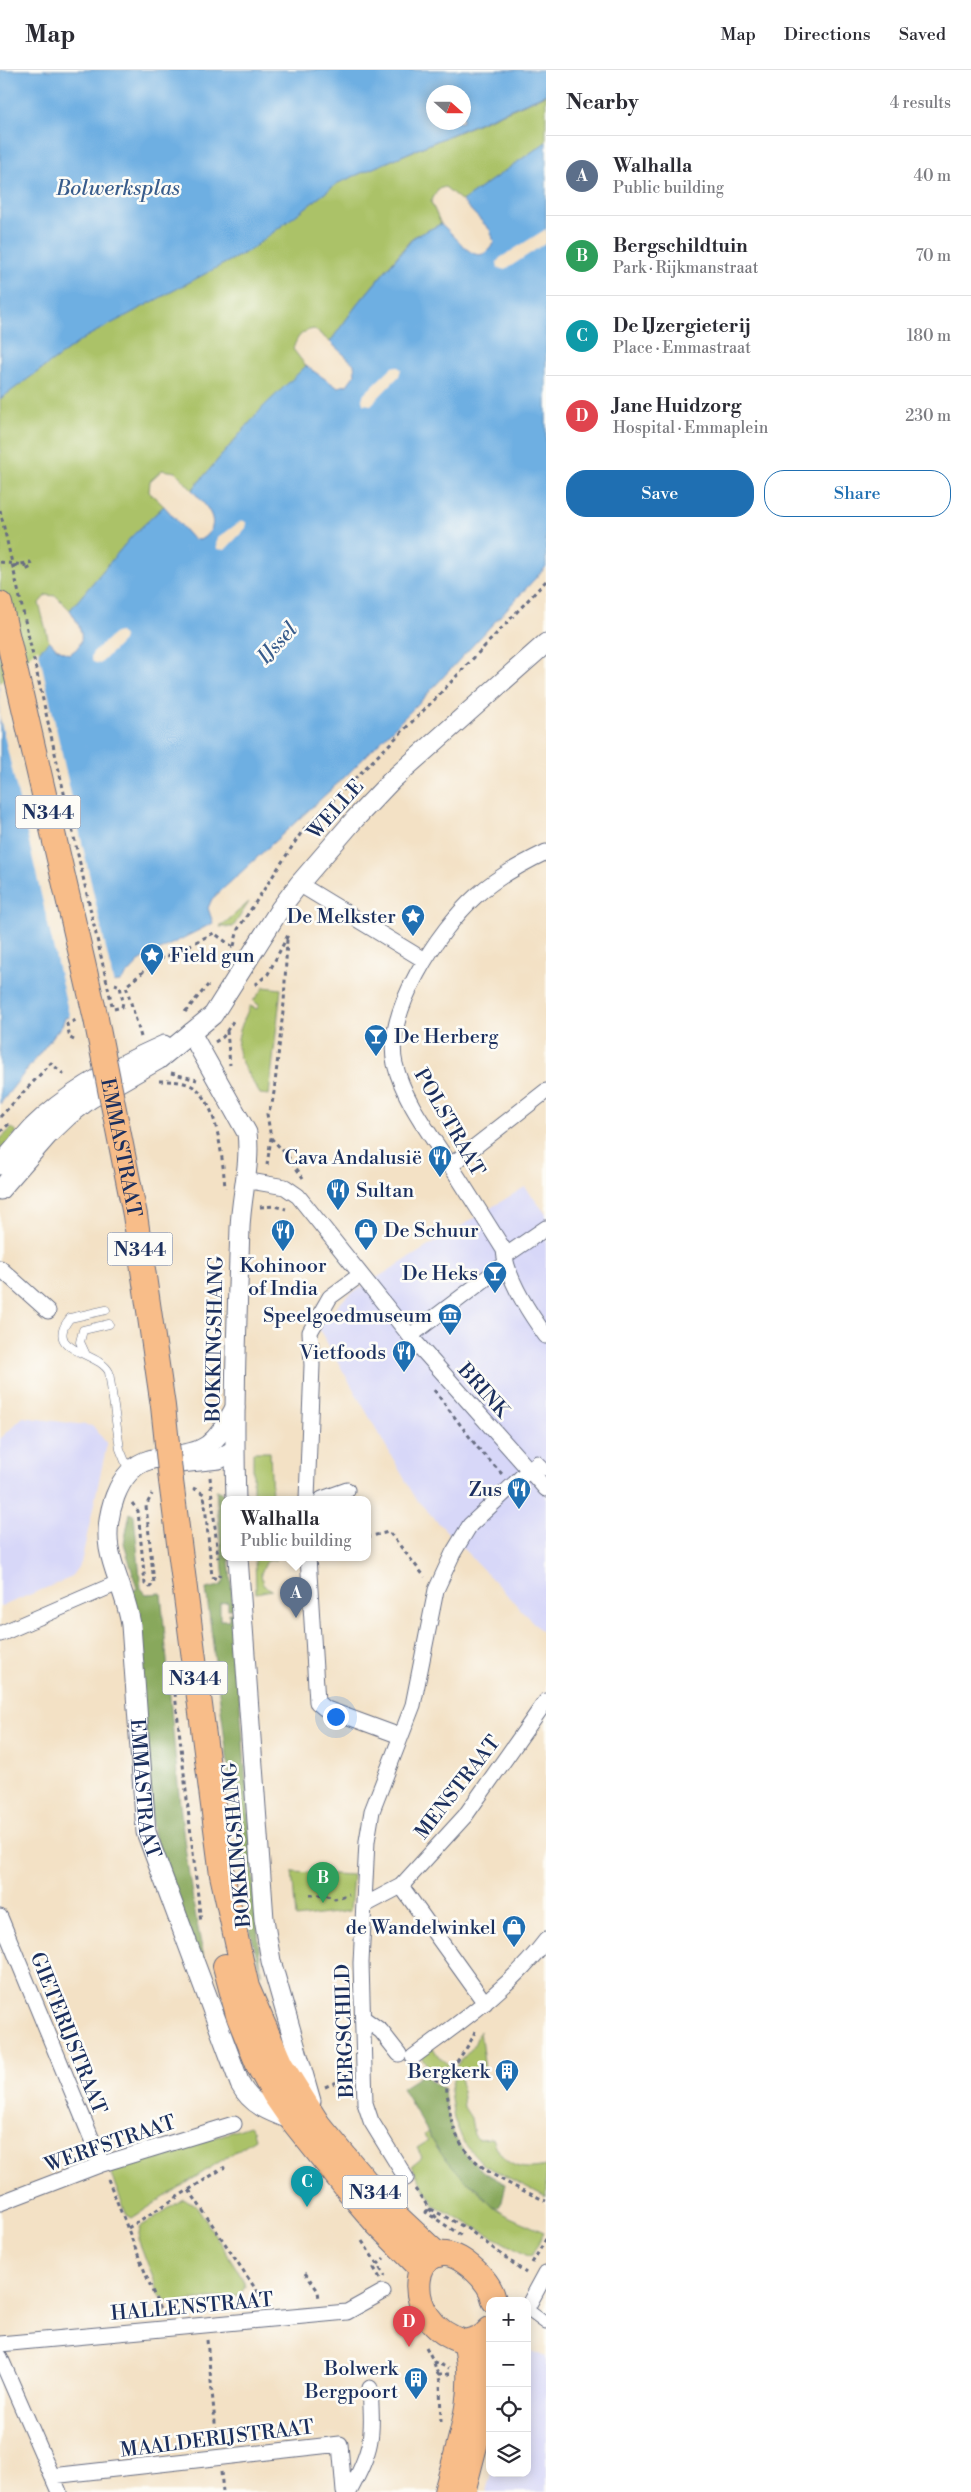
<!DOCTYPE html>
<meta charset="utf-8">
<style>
:root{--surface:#fff;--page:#f7f7f7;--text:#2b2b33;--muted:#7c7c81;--line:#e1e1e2;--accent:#1f6fb2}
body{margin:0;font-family:"Libre Bodoni",serif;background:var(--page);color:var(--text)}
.controls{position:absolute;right:15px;bottom:15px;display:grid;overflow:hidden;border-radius:10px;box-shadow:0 2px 12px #0003}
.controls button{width:45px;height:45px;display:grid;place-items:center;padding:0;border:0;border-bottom:1px solid var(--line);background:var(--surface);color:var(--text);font:25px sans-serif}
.compass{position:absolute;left:426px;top:15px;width:45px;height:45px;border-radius:50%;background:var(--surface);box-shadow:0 2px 12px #0003;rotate:111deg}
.you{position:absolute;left:335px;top:1646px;width:18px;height:18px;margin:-12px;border:4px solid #fff;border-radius:50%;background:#1a73e8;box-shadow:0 0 0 8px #1a73e833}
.badge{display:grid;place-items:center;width:32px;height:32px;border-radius:50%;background:var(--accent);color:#fff;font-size:16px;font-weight:700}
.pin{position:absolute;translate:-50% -41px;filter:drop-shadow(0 1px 2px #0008)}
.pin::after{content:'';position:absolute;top:26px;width:18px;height:15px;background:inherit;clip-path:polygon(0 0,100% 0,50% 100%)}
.popup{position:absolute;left:221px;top:1426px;width:150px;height:65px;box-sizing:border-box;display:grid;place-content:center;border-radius:10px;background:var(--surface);filter:drop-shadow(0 1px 4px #0005);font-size:16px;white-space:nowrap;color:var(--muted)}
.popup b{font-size:19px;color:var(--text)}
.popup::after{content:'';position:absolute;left:50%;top:100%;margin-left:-10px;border:10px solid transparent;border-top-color:var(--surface)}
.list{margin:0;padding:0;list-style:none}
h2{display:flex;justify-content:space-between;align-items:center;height:65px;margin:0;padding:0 20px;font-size:21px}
h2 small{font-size:16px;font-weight:400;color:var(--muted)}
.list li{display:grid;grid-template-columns:32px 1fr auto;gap:15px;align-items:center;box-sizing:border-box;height:80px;padding:0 20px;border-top:1px solid var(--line)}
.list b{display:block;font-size:19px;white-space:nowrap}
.list p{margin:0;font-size:16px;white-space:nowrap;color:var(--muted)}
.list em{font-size:16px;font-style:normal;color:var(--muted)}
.actions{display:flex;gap:10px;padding:15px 20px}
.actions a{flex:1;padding:11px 0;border:1px solid var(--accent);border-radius:20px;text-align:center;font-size:18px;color:var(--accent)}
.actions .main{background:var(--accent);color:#fff}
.icon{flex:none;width:28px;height:28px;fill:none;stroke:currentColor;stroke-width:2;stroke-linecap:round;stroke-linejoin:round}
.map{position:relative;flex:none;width:546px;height:2422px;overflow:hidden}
header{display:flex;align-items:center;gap:30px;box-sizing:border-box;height:70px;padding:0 25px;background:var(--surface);border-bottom:1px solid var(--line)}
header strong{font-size:24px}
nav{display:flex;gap:28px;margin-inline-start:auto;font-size:18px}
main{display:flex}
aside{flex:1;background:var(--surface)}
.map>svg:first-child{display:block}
</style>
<header>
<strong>Map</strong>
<nav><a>Map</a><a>Directions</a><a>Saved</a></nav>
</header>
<main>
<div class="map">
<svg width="546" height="2422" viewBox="0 0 546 2422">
<rect width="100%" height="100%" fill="#fdfcf7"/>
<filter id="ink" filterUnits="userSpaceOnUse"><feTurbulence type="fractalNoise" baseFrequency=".02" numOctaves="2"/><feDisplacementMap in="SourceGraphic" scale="10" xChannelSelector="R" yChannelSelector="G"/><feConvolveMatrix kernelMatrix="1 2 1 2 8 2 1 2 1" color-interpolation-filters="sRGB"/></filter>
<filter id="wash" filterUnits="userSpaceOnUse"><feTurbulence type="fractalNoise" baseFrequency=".0096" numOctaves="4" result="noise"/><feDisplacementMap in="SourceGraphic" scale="20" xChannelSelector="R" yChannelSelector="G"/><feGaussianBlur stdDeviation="1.12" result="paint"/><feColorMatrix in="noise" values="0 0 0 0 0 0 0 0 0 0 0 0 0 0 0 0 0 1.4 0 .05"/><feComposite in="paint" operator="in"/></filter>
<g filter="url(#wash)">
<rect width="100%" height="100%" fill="#f3e1c5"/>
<path fill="#d7d7f8" d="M525,1117L546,1144V1566L416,1429L318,1257L347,1226Z
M23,1347L93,1356L107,1374L81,1493L70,1508L0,1537V1369Z
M527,2281L546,2286V2422H487L492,2403H527Z"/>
<path fill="#abc267" stroke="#637862" d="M546,25V72L462,131L445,117L438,119L431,132L441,154L413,167L356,236L330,272L314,259C301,261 297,267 293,279L306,296L244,359L192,420L176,402L162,400L150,411L149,422L164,436L132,466L70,540L56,526L46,525L39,533L49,572L0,616V329L86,267L250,180L338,113Z
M249,832L233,857H220Z
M264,917L281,919L269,1025L260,1024C236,984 229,980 250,936L257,939L259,935L253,931Z
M12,1058L17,1062L0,1081V1069Z
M253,1382H270L272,1429H253Z
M255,1487H275V1490L267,1491L261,1503L263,1515L272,1520L256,1523Z
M292,1802L353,1805L350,1841L296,1848Z
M480,1961L485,2000L465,2004L461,2010L464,2037L471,2048L474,2065L478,2069L493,2068C502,2095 518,2102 546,2096V2127L484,2095L464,2073L454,2049L450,2021L457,1995L473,1977Z
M433,1978L439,1987L450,1996L446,2010L434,2006L421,1986Z
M249,2056L253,2060L255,2069L132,2148L127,2145L111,2105L114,2101Z
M427,2062L439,2081L493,2137L510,2147L544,2162L532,2185L528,2186L434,2135L411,2096L422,2087L417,2078L428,2071L424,2065Z
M183,2129L196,2135L244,2210L245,2217L239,2226L170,2233L164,2230L160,2226L138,2169L140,2157Z"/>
<path fill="#88a85c" stroke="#526c5d" d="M216,1420L222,1422L225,1428V1487H229L233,1539H228V1532L220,1533V1550H229V1543H233L261,1904L251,1864L241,1799L206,1519L220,1516L224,1511Z
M130,1443L134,1445L141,1518L146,1524L161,1523C173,1646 178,1772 205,1892L201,1894L153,1763L132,1521L137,1519L124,1473Z
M424,2004L436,2015L444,2018C448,2066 462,2093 506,2114L502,2132L498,2138L493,2137L472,2114L465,2110L439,2081L402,2018Z"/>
<path fill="#6eafe2" stroke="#446fa0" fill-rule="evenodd" d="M0,0H546V24L338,113L250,180L86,267L0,329ZM433,22H463V52H433Z
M546,72V497L418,634L348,704L212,829L208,838L213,853L142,889L120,912L111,913L95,932L92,941L65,948L62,955L0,1034V616L50,571L56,578L69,584C90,573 80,556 70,540L132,466L164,436L193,469L200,470C226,454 206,436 192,420L264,336L306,296L337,317L347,315L355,304L354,294L330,272L356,236L414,167L441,154C459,167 477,204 494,172L490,160L462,131Z"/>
<path fill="#f3e1c5" d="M546,159V173L505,200L498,198L497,192L500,188Z
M396,296L401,299L399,306L371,335L363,334L362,329L364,324L392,297Z
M242,450L247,453L246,458L225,480L217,479L216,473L218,468Z
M120,562L124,567L123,571L100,594L93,592L91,587L93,582L115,563Z
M38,578L114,914L111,918L113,930L96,934L93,943L70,949L0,648V613Z"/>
</g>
<g filter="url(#ink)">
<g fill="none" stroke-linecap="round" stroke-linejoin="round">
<g stroke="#676d82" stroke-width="9">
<path id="service" d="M106,1240L70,1248C42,1282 99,1281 109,1302L120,1379L129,1401
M86,1285L80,1272L83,1260L109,1254"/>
</g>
<g stroke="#676d82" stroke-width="13">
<path id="pedestrian" d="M529,1400L537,1391L546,1400
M527,2239L546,2253"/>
</g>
<g stroke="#676d82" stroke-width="17">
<path id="minor" d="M546,782C521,794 496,808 476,826C439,859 383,944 395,994C403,1027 425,1057 443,1084C464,1116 484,1148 504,1180C506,1207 530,1244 546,1266
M299,814L424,890
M450,1096L546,1021
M245,1110L285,1117L298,1126L410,1266L546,1419
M505,1186L546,1158
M0,1198L48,1241
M410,1266L505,1194
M307,1429L312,1295L310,1262L330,1227L360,1205
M322,1429L347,1420
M308,1487L317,1632L324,1638L400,1666
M0,1564L120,1512
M401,1816L485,1933
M365,1835L401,1816L465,1746L546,1631
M0,1847L102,2094
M363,1948L381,1961L399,1984
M413,1987C460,1952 510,1918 546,1870
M406,2108L371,2051L365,2033L361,1893L367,1771L372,1741L413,1635L436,1520L453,1483L470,1455L529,1400
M0,2133L102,2094L234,2054
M527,2238L546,2203
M0,2274L347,2242L383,2222
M0,2287L59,2422
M52,2406L340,2374L344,2422
M349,2422C373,2379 373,2367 370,2318"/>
</g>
<g stroke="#676d82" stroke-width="21">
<g id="tertiary">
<path d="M191,963L247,1063C251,1095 241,1126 240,1158C237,1248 233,1339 236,1429"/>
<path d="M0,1095C11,1083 22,1069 33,1057C69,1021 119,995 164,975"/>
<path d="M0,1120L48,1065L68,1046L90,1029L158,990L213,945L280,839L299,814L355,749L392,710L546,573"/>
<path id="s1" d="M235,1338C227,1352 220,1366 208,1375C191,1387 168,1384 149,1390C117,1399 104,1448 109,1478C113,1502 127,1527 131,1555L146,1762L240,2014C251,2035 270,2042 292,2050"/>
<path d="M180,1393L219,1389L234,1380"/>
<path d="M238,1487L264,1849L271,1891L311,2031"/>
</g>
</g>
<g stroke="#676d82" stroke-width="26">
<path id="primary" d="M0,534L96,949
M171,1411L222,1805L247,1917L281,1995L318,2054L389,2139L438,2185
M225,1896L238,1945L259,1997L274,2024L292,2050L348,2120L377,2154L421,2198
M490,2259L482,2267L465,2272C393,2253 412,2149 470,2196C481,2205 492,2217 494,2231
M446,2422C459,2372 478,2323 465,2272
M463,2422L488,2326L487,2263"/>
</g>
<path stroke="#676d82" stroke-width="3" stroke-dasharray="4 4" stroke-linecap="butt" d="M0,492L25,495V500L32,497L30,492L13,496
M234,876L238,859L303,760L435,629L546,511
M255,915L268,904L288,865
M114,939L122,937L123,932L120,916L115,914
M185,942L208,915
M227,961L230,995
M141,967L126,916L155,892L214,863L233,877
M74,970L70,968L67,954L76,950
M215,972L223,967L235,948
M171,1003L197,1010
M159,1011C173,1011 188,1011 199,1021C218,1040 223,1092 225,1118
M0,1047L51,993L67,1007
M0,1062L9,1054
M271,1068L287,1085L303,1108
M267,1095L271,1068L267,1044L272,1034L274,1022L284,933L287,869
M260,1137L274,1136L286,1139
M434,1320L478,1378L502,1404
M210,1407L218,1488
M193,1418L204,1424L212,1507L217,1509L220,1504
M132,1433L138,1441L145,1514L150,1517L154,1513L146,1436L152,1424
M367,1467L389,1462L425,1507
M174,1615L201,1853
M310,1825H325L335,1829L349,1824
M475,1961C469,1981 450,1993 447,2015C446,2021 448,2028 449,2034C453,2092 500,2110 546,2131
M424,1998L430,2007L447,2015
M325,2017L349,2007
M108,2109L162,2245
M415,2119L438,2150
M189,2120L265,2233
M424,2141L462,2166
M426,2143L429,2138L468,2159L526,2203
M128,2158L225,2097
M362,2171L385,2206
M532,2193L546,2169
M305,2203L318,2221L319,2229
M380,2208L374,2198L384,2188
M207,2270L217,2373
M426,2277L434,2292L449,2298
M434,2293L440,2311L441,2353
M438,2304H450
M221,2402L223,2422"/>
<use href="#service" stroke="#fff" stroke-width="8"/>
<use href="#pedestrian" stroke="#fff" stroke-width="11"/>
<use href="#minor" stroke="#fff" stroke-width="15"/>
<use href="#tertiary" stroke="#fff" stroke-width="19"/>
<use href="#primary" stroke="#f8bd89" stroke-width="24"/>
<g stroke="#676d82" stroke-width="26" stroke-linecap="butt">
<g id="primary-bridge">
<path id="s2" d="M96,949L135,1145L163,1336L171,1411"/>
</g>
</g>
<path stroke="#676d82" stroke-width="3" stroke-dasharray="4 4" stroke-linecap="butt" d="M0,440L112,935"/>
<use href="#primary-bridge" stroke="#f8bd89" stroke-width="24"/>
</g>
</g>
<defs>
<g id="sight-pin" transform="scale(1.25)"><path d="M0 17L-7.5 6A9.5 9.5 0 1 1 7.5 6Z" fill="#1f6fb2" stroke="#fdfcf7"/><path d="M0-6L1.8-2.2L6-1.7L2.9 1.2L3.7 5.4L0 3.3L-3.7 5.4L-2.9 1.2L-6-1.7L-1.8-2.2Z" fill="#fff"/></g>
<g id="bar-pin" transform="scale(1.25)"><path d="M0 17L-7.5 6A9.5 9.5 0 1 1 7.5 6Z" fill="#1f6fb2" stroke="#fdfcf7"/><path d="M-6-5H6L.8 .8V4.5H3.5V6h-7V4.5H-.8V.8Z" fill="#fff"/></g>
<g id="restaurant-pin" transform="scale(1.25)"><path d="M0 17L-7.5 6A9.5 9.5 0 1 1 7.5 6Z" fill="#1f6fb2" stroke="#fdfcf7"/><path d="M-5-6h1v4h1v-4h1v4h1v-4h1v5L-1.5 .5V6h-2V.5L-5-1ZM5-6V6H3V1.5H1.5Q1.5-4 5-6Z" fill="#fff"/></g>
<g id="shop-pin" transform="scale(1.25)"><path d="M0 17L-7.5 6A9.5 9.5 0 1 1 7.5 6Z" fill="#1f6fb2" stroke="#fdfcf7"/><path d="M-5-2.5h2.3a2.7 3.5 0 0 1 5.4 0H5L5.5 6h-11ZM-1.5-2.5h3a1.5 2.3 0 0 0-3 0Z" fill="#fff"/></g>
<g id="museum-pin" transform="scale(1.25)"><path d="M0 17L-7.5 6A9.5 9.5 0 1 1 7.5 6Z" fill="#1f6fb2" stroke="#fdfcf7"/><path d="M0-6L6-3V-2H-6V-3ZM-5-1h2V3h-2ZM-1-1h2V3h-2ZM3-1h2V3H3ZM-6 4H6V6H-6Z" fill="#fff"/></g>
<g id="building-pin" transform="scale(1.25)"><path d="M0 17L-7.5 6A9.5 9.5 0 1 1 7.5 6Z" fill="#1f6fb2" stroke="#fdfcf7"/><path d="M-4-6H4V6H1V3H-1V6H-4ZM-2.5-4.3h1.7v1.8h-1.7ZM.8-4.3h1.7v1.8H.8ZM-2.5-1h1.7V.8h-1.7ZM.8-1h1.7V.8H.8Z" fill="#fff"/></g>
</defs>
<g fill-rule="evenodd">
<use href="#sight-pin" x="413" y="846"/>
<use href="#sight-pin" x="152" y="885"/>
<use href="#bar-pin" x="376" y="966"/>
<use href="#restaurant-pin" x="440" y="1087"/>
<use href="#restaurant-pin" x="338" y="1120"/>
<use href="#shop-pin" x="366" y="1160"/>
<use href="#restaurant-pin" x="283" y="1161"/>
<use href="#bar-pin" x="495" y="1203"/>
<use href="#museum-pin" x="450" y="1245"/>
<use href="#restaurant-pin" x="404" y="1282"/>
<use href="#restaurant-pin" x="519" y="1419"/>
<use href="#shop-pin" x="514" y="1857"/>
<use href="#building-pin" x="507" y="2001"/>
<use href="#building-pin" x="416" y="2309"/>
</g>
<g text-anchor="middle" stroke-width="5" stroke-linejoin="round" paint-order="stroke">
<g fill="#fdfcf7" stroke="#5f6c8c" stroke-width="1">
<rect x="15.5" y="725.5" width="65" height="33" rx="4"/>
<rect x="107.5" y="1162.5" width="65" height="33" rx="4"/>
<rect x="162.5" y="1591.5" width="65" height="33" rx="4"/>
<rect x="342.5" y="2105.5" width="65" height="33" rx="4"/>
</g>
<g font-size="19" font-weight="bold" fill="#1b2f5e">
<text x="48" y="749">N344</text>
<text x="140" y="1186">N344</text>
<text x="195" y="1615">N344</text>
<text x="375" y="2129">N344</text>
</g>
<g font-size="20" fill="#1b2f5e" stroke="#fdfcf7">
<text transform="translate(335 739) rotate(-48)" y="7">WELLE</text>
<text transform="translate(450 1052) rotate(60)" y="7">POLSTRAAT</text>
<text dy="7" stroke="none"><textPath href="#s2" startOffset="131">EMMASTRAAT</textPath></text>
<text transform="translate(214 1269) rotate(-89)" y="7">BOKKINGSHANG</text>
<text transform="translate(484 1320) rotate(48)" y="7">BRINK</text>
<text transform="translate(457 1717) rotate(-52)" y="7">MENSTRAAT</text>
<text dy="7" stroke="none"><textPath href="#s1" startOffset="456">EMMASTRAAT</textPath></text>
<text transform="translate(236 1775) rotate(-95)" y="7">BOKKINGSHANG</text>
<text transform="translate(344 1961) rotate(-92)" y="7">BERGSCHILD</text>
<text transform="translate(69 1963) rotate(68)" y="7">GIETERIJSTRAAT</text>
<text transform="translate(110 2073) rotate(-19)" y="7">WERFSTRAAT</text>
<text transform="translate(192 2236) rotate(-5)" y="7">HALLENSTRAAT</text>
<text transform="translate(217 2368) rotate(-7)" y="7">MAALDERIJSTRAAT</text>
</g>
<g font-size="20" fill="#1b2f5e" stroke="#fdfcf7" text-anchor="end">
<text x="396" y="853">De Melkster</text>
<text x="170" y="892" text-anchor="start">Field gun</text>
<text x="394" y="973" text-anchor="start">De Herberg</text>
<text x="422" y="1094">Cava Andalusië</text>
<text x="356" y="1127" text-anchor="start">Sultan</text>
<text x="384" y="1167" text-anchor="start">De Schuur</text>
<text x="283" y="1202" text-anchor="middle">Kohinoor<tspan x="283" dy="23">of India</tspan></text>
<text x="478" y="1210">De Heks</text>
<text x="432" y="1252">Speelgoedmuseum</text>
<text x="386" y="1289">Vietfoods</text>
<text x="502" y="1426">Zus</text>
<text x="496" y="1864">de Wandelwinkel</text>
<text x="490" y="2008">Bergkerk</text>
<text x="398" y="2305">Bolwerk<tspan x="398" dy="23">Bergpoort</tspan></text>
</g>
<g font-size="21" font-style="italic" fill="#385c8c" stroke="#fdfcf7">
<text x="118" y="125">Bolwerksplas</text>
<text transform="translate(277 573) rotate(-47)" y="7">IJssel</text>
</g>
</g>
</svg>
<div class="controls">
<button>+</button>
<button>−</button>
<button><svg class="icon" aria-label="locate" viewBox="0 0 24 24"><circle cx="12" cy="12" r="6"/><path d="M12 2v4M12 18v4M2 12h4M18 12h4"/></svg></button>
<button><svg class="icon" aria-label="layers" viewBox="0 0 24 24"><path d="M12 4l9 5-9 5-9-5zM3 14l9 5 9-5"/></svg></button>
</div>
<svg class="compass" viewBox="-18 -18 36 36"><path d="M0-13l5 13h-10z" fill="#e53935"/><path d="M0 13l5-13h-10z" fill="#7c7c81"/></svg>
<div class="you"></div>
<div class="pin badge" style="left:296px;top:1548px;background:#5c6f8a">A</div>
<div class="popup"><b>Walhalla</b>Public building</div>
<div class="pin badge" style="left:323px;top:1833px;background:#2e9e5b">B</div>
<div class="pin badge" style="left:307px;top:2137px;background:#0f9aa8">C</div>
<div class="pin badge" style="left:409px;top:2277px;background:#e0444e">D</div>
</div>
<aside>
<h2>Nearby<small>4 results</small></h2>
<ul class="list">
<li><span class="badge" style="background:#5c6f8a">A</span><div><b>Walhalla</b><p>Public building</p></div><em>40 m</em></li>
<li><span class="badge" style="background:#2e9e5b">B</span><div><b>Bergschildtuin</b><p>Park · Rijkmanstraat</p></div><em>70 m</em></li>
<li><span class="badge" style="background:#0f9aa8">C</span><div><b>De IJzergieterij</b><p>Place · Emmastraat</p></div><em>180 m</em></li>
<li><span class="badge" style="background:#e0444e">D</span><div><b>Jane Huidzorg</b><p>Hospital · Emmaplein</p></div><em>230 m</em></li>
</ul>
<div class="actions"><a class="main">Save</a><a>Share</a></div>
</aside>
</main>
